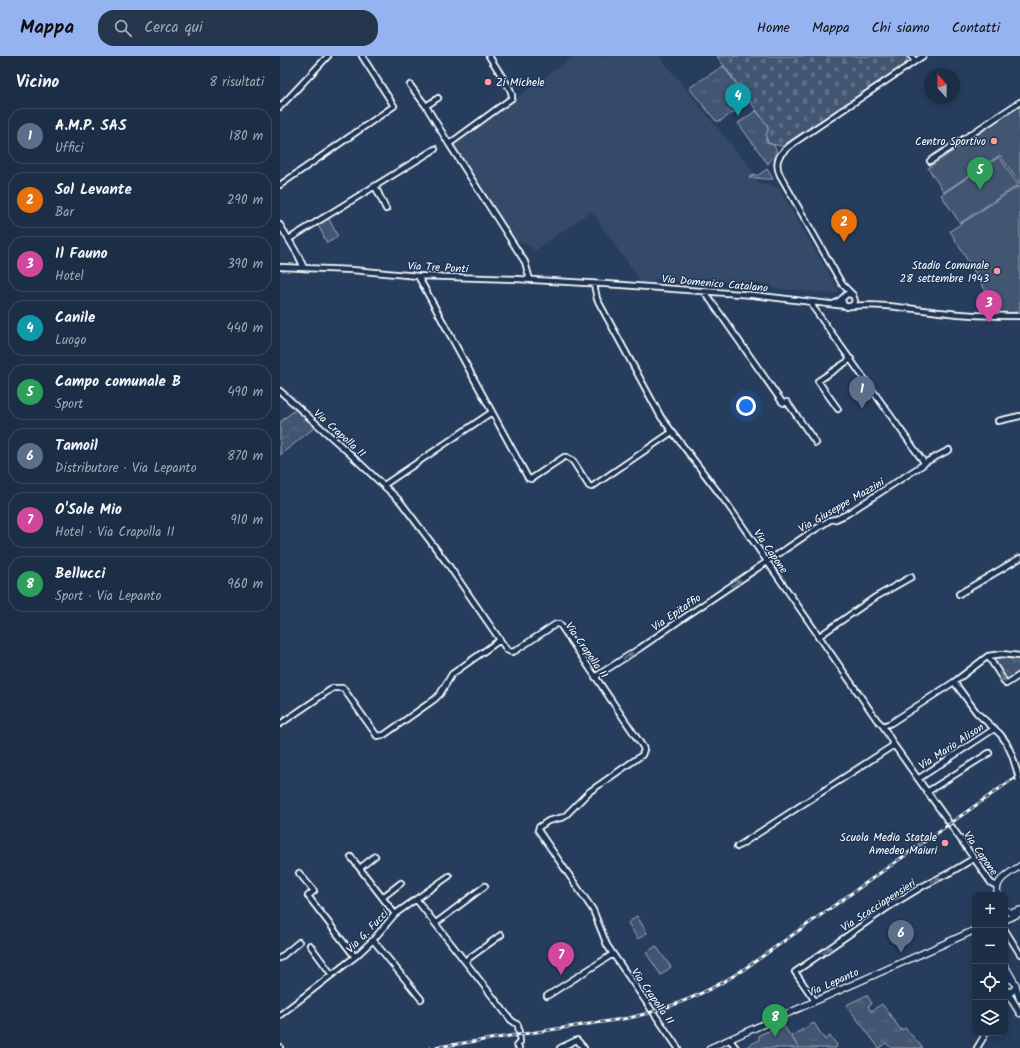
<!DOCTYPE html>
<html lang="it">
<meta charset="utf-8">
<style>
:root{--surface:#1c2e46;--page:#25364d;--text:#f1f3f6;--muted:#a0a8b3;--line:#3a4a5f;--accent:#95b2f1}
body{margin:0;font-family:Kalam,sans-serif;background:var(--page);color:var(--text)}
.controls{position:absolute;right:12px;bottom:12px;display:grid;overflow:hidden;border-radius:8px;box-shadow:0 2px 6px #0003}
.controls button{width:36px;height:36px;display:grid;place-items:center;padding:0;border:0;border-bottom:1px solid var(--line);background:var(--surface);color:var(--text);font:20px sans-serif}
.compass{position:absolute;left:644px;top:12px;width:36px;height:36px;border-radius:50%;background:var(--surface);box-shadow:0 2px 6px #0003;rotate:339deg}
.you{position:absolute;left:466px;top:350px;width:14px;height:14px;margin:-10px;border:3px solid #fff;border-radius:50%;background:#1a73e8;box-shadow:0 0 0 6px #1a73e833}
.badge{display:grid;place-items:center;width:26px;height:26px;border-radius:50%;background:var(--accent);color:#fff;font-size:13px;font-weight:700}
.pin{position:absolute;translate:-50% -33px;filter:drop-shadow(0 1px 2px #0008)}
.pin::after{content:'';position:absolute;top:21px;width:14px;height:12px;background:inherit;clip-path:polygon(0 0,100% 0,50% 100%)}
.list{margin:0;padding:0;list-style:none}
h2{display:flex;justify-content:space-between;align-items:center;height:52px;margin:0;padding:0 16px;font-size:17px}
h2 small{font-size:13px;font-weight:400;color:var(--muted)}
.list li{display:grid;grid-template-columns:26px 1fr auto;gap:12px;align-items:center;box-sizing:border-box;height:56px;margin:0 8px 8px;padding:0 8px;border:1px solid var(--line);border-radius:16px}
.list b{display:block;font-size:15px;white-space:nowrap}
.list p{margin:0;font-size:13px;white-space:nowrap;color:var(--muted)}
.list em{font-size:13px;font-style:normal;color:var(--muted)}
.icon{flex:none;width:22px;height:22px;fill:none;stroke:currentColor;stroke-width:2;stroke-linecap:round;stroke-linejoin:round}
.map{position:relative;flex:none;width:740px;height:992px;overflow:hidden}
header{display:flex;align-items:center;gap:24px;box-sizing:border-box;height:56px;padding:0 20px;background:var(--accent);color:#111}
header strong{font-size:19px}
nav{display:flex;gap:22px;margin-inline-start:auto;font-size:14px}
.search{width:280px;height:36px;background:var(--page);display:flex;align-items:center;gap:10px;box-sizing:border-box;padding:0 14px;border-radius:16px;color:var(--muted);font-size:15px}
main{display:flex}
aside{flex:1;background:var(--surface)}
.map>svg:first-child{display:block}
</style>
<header>
<strong>Mappa</strong>
<div class="search"><svg class="icon" aria-label="search" viewBox="0 0 24 24"><circle cx="10" cy="10" r="6"/><path d="M15 15l6 6"/></svg>Cerca qui</div>
<nav><a>Home</a><a>Mappa</a><a>Chi siamo</a><a>Contatti</a></nav>
</header>
<main>
<aside>
<h2>Vicino<small>8 risultati</small></h2>
<ul class="list">
<li><span class="badge" style="background:#5c6f8a">1</span><div><b>A.M.P. SAS</b><p>Uffici</p></div><em>180 m</em></li>
<li><span class="badge" style="background:#e8710a">2</span><div><b>Sol Levante</b><p>Bar</p></div><em>290 m</em></li>
<li><span class="badge" style="background:#d1479c">3</span><div><b>Il Fauno</b><p>Hotel</p></div><em>390 m</em></li>
<li><span class="badge" style="background:#0f9aa8">4</span><div><b>Canile</b><p>Luogo</p></div><em>440 m</em></li>
<li><span class="badge" style="background:#2e9e5b">5</span><div><b>Campo comunale B</b><p>Sport</p></div><em>490 m</em></li>
<li><span class="badge" style="background:#5c6f8a">6</span><div><b>Tamoil</b><p>Distributore · Via Lepanto</p></div><em>870 m</em></li>
<li><span class="badge" style="background:#d1479c">7</span><div><b>O'Sole Mio</b><p>Hotel · Via Crapolla II</p></div><em>910 m</em></li>
<li><span class="badge" style="background:#2e9e5b">8</span><div><b>Bellucci</b><p>Sport · Via Lepanto</p></div><em>960 m</em></li>
</ul>
</aside>
<div class="map">
<svg width="740" height="992" viewBox="0 0 740 992">
<defs>
<pattern id="grass-tufts" width="24" height="20" patternUnits="userSpaceOnUse"><rect width="24" height="20" fill="#425672"/><path d="M3 7l-1-3M5 7V3M7 7l1-3M15 17l-1-3M17 17v-4M19 17l1-3" fill="none" stroke="#5e6f87"/></pattern>
<pattern id="cemetery-stones" width="16" height="16" patternUnits="userSpaceOnUse"><rect width="16" height="16" fill="#425672"/><path d="M2 7V4a2 2 0 0 1 4 0v3zM10 15v-3a2 2 0 0 1 4 0v3z" fill="#5e6f87"/></pattern>
<pattern id="park-crowns" width="20" height="18" patternUnits="userSpaceOnUse"><rect width="20" height="18" fill="#425672"/><path d="M2 6a3 3 0 1 1 6 0M12 15a3 3 0 1 1 6 0" fill="none" stroke="#5e6f87"/></pattern>
</defs>
<rect width="100%" height="100%" fill="#263d5e"/>
<filter id="ink" filterUnits="userSpaceOnUse"><feTurbulence type="fractalNoise" baseFrequency=".025" numOctaves="2"/><feDisplacementMap in="SourceGraphic" scale="8" xChannelSelector="R" yChannelSelector="G"/><feConvolveMatrix kernelMatrix="1 2 1 2 8 2 1 2 1" color-interpolation-filters="sRGB"/></filter>
<g filter="url(#ink)">
<path fill="#344a68" d="M294,0H379L477,120V127L498,131L559,235L554,238L492,232V229L469,227V229L425,224L424,228L374,223V227H362L311,155L255,195L250,190L237,185L229,176L200,133L173,92L172,88Z"/>
<path fill="url(#grass-tufts)" stroke="#a0aab8" d="M443,10L470,46L440,65H436L409,32Z
M476,55C480,60 486,66 488,71C490,77 479,87 494,89L497,96L488,108L458,67Z
M487,113L493,123C484,124 478,121 469,122L475,118L477,120Z
M587,939L592,948L588,950L591,955L602,948L621,974L625,972L643,992H611L606,987L599,992L567,950L568,948Z
M534,967L545,984L550,980L557,989L556,992H519L511,980Z"/>
<path fill="url(#cemetery-stones)" stroke="#a0aab8" d="M437,0H626L627,4L625,8L502,90C494,88 487,90 486,79L488,75V70Z"/>
<path fill="url(#park-crowns)" stroke="#a0aab8" d="M17,352L35,369L34,372L0,399V366Z
M717,601L740,604V616L726,626L711,602Z"/>
<path fill="#425672" stroke="#a0aab8" d="M740,50V128L720,99L664,136L648,112Z
M719,101L738,129L680,167L661,139Z
M739,130L740,132V256L719,257L670,175Z
M48,161L58,181L47,187L37,167Z
M357,860L367,877L358,883L348,867Z
M376,890L391,911L381,919L366,897Z
M503,969L519,992H464L479,984V979Z"/>
<g fill="none" stroke-linecap="round" stroke-linejoin="round">
<g stroke="#fff" stroke-width="8">
<path id="minor" d="M209,0L230,33L232,39V42L169,88L245,206L250,224
M631,0L635,5
M130,29L146,50
M158,42L146,50L169,88
M0,51L48,0
M650,105L740,46
M0,129L114,50L82,0
M95,130L106,153
M0,169L18,199L24,212
M9,183L155,93
M0,211L72,214L138,220L236,223L342,229L473,239L566,250
M138,220L248,422L251,423L284,401H287L293,405L309,430L311,431L313,430L392,376
M314,228L317,243L381,361L448,449L597,664L603,670L614,689L668,765
M424,235L502,346L504,347L507,346L536,387
M573,239L562,228L500,119C492,102 503,95 515,86L643,0
M553,248L558,246L567,238L573,239L575,245L573,249L567,251L563,248L562,243
M571,250C603,247 637,254 669,257C693,260 716,260 740,260
M0,335L69,397L120,445L169,510L227,594L231,596L235,595L276,568H279L281,570L363,691L364,694L362,699L309,736L284,761L268,765L259,771L258,774L313,854L327,889L333,898L398,992
M558,353L538,325L571,303
M718,365L740,360
M644,407L669,394
M104,429L212,356
M679,538L740,502
M538,581L594,542L631,521
M708,600L726,628L740,619
M315,621L360,592L399,565L531,476L550,464L556,463L567,458L644,408L643,405L533,251L532,246
M674,626L697,657L720,678L726,686L732,699L737,715
M0,668L53,632H63L95,677L97,680L104,679L155,643L160,638L172,618L220,584
M603,670L611,667L674,626L708,600L722,598L740,600
M638,723L714,673
M647,736L709,697
M672,771L711,827L717,830
M457,791L614,689
M71,801L115,858
M80,812L95,800
M19,817L34,835L28,840L75,901
M103,841L121,827
M136,843L231,964L238,969L240,986L237,989L239,992
M156,867L205,830
M725,874L740,898
M93,884L141,943
M30,889L52,919
M0,902L19,886
M185,905L221,879
M267,940L333,898
M535,945L515,916L610,850L643,830L671,816L693,803
M0,959L76,900L93,884L115,858L169,820
M450,984L456,992
M0,991V992
M280,992L297,984L304,992
M697,992L706,977"/>
</g>
<g stroke="#fff" stroke-width="8">
<path id="major" d="M718,839C713,824 730,817 740,810
M725,853C730,859 734,856 740,854
M725,864L738,858
M725,910L736,929L735,933L731,936L725,934
M725,924L729,923L733,924
M430,992L695,874"/>
</g>
<g stroke="#fff" stroke-width="9">
<path id="highway" d="M736,931L740,943
M727,936L740,957"/>
</g>
<use href="#minor" stroke="#1d3557" stroke-width="4.5"/>
<use href="#major" stroke="#1d3557" stroke-width="5.5"/>
<use href="#highway" stroke="#1d3557" stroke-width="6"/>
<g stroke="#fff" stroke-width="3">
<path id="rail" d="M151,992L349,962C393,952 433,935 470,909L740,718"/>
</g>
<use href="#rail" stroke="#1d3557" stroke-width="1.5" stroke-dasharray="4.5" stroke-linecap="butt"/>
<g stroke="#fff" stroke-width="8" stroke-linecap="butt">
<path id="minor-bridge" d="M737,715L739,724"/>
</g>
<use href="#minor-bridge" stroke="#1d3557" stroke-width="4.5"/>
</g>
<defs><path id="oneway-solid" d="M-6-.8H1V-3.2L6.5 0L1 3.2V.8H-6Z"/></defs>
<g fill="#6c7c92">
<use href="#oneway-solid" transform="translate(456 527) rotate(-33)"/>
<use href="#oneway-solid" transform="translate(348 600) rotate(-33)"/>
<use href="#oneway-solid" transform="translate(722 621) rotate(57)"/>
<use href="#oneway-solid" transform="translate(656 824) rotate(-26)"/>
<use href="#oneway-solid" transform="translate(547 894) rotate(-35)"/>
</g>
</g>
<g fill="#ff9aa2" stroke="#1d3557" stroke-width="1.5">
<circle cx="208" cy="26" r="4"/>
<circle cx="714" cy="85" r="4"/>
<circle cx="717" cy="215" r="4"/>
<circle cx="665" cy="787" r="4"/>
</g>
<g text-anchor="middle" stroke-width="3" stroke-linejoin="round" paint-order="stroke">
<g font-size="11" fill="#fff" stroke="#1d3557" text-anchor="end">
<text x="216" y="30" text-anchor="start">Zi Michele</text>
<text x="706" y="89">Centro Sportivo</text>
<text x="709" y="213">Stadio Comunale<tspan x="709" dy="13">28 settembre 1943</tspan></text>
<text x="657" y="785">Scuola Media Statale<tspan x="657" dy="13">Amedeo Maiuri</tspan></text>
</g>
<g font-size="11" fill="#fff" stroke="#1d3557">
<text transform="translate(158 211) rotate(3)" y="4">Via Tre Ponti</text>
<text transform="translate(435 227) rotate(5)" y="4">Via Domenico Catalano</text>
<text transform="translate(60 377) rotate(42)" y="4">Via Crapolla II</text>
<text transform="translate(561 449) rotate(-30)" y="4">Via Giuseppe Mazzini</text>
<text transform="translate(491 495) rotate(55)" y="4">Via Capone</text>
<text transform="translate(396 556) rotate(-34)" y="4">Via Epitaffio</text>
<text transform="translate(307 594) rotate(55)" y="4">Via Crapolla II</text>
<text transform="translate(671 690) rotate(-33)" y="4">Via Mario Alison</text>
<text transform="translate(701 797) rotate(55)" y="4">Via Capone</text>
<text transform="translate(598 849) rotate(-33)" y="4">Via Scacciapensieri</text>
<text transform="translate(87 875) rotate(-46)" y="4">Via G. Fucci</text>
<text transform="translate(553 926) rotate(-24)" y="4">Via Lepanto</text>
<text transform="translate(373 940) rotate(55)" y="4">Via Crapolla II</text>
</g>
</g>
</svg>
<div class="controls">
<button>+</button>
<button>−</button>
<button><svg class="icon" aria-label="locate" viewBox="0 0 24 24"><circle cx="12" cy="12" r="6"/><path d="M12 2v4M12 18v4M2 12h4M18 12h4"/></svg></button>
<button><svg class="icon" aria-label="layers" viewBox="0 0 24 24"><path d="M12 4l9 5-9 5-9-5zM3 14l9 5 9-5"/></svg></button>
</div>
<svg class="compass" viewBox="-18 -18 36 36"><path d="M0-13l5 13h-10z" fill="#e53935"/><path d="M0 13l5-13h-10z" fill="#a0a8b3"/></svg>
<div class="you"></div>
<div class="pin badge" style="left:582px;top:353px;background:#5c6f8a">1</div>
<div class="pin badge" style="left:564px;top:186px;background:#e8710a">2</div>
<div class="pin badge" style="left:709px;top:267px;background:#d1479c">3</div>
<div class="pin badge" style="left:458px;top:60px;background:#0f9aa8">4</div>
<div class="pin badge" style="left:700px;top:134px;background:#2e9e5b">5</div>
<div class="pin badge" style="left:621px;top:897px;background:#5c6f8a">6</div>
<div class="pin badge" style="left:281px;top:919px;background:#d1479c">7</div>
<div class="pin badge" style="left:495px;top:981px;background:#2e9e5b">8</div>
</div>
</main>
